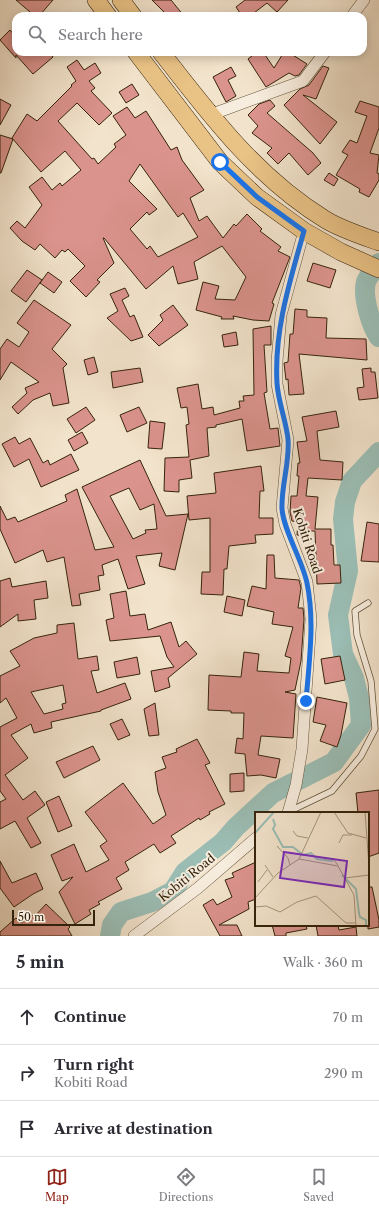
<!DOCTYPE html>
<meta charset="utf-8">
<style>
:root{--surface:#fff;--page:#f2f2f3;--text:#2b2b33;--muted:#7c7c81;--line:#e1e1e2;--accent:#8f2418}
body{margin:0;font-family:"Libre Caslon Text",serif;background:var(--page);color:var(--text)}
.scale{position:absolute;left:12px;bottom:10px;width:83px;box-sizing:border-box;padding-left:4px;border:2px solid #35240c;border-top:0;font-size:11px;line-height:14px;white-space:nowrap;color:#35240c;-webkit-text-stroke:3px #f7edde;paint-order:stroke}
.stop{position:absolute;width:12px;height:12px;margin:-9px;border:3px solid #1a73e8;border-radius:50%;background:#fff}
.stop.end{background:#1a73e8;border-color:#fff;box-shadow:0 1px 4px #0008}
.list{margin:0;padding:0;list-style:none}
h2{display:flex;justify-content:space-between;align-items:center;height:52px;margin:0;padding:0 16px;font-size:17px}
h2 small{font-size:13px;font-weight:400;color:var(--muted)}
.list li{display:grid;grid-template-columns:26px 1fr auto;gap:12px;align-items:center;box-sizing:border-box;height:56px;padding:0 16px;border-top:1px solid var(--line)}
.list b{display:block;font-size:15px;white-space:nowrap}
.list p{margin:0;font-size:13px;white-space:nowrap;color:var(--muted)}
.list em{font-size:13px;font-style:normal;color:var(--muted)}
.icon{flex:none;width:22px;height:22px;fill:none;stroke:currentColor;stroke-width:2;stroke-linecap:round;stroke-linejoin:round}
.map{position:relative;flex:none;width:379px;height:936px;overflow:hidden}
.search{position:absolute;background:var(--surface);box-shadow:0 2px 10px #0003;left:12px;right:12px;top:12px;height:44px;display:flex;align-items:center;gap:10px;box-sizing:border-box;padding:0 14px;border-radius:12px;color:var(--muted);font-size:15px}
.sheet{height:220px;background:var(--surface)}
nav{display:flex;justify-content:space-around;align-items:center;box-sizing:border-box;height:56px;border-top:1px solid var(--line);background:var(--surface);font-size:11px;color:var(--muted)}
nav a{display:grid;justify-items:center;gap:2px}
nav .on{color:var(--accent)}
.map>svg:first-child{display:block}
</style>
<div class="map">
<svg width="379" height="936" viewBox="0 0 379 936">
<rect width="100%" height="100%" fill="#f2e3cc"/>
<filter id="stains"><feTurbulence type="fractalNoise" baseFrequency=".005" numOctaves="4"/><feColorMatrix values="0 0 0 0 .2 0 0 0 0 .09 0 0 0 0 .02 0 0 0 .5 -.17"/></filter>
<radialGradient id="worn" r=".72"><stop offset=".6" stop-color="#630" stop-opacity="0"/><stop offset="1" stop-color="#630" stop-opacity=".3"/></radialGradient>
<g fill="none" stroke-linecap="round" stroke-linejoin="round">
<path stroke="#9bbeb5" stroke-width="20" d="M379,263C375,269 368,276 366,282C362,296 371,326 379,337
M110,936L112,925L121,912L152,902L173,891L185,872L223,842L236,827L273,793L334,762L361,725L359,698L354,678L343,654L338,615L348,571L343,519L345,502L352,481L379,452"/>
</g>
<path fill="#db938d" stroke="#35240c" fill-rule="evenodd" d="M16,0H53L39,16H26L30,12Z
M152,0H171L184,16H168Z
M245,0H288L277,12L267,3L250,16H242L236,7Z
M10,30L16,37V52H49L53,57L33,74L16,55V58L0,40Z
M257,52H263L274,68L284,52H288L307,64L299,75L295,76L289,73L266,87L248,59Z
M77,60L84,70L95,63L101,73L89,81L95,88L91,91L112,113L99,125L77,103L58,121L92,159L94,158L98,164L116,147L114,144L126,135L113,116L127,107L135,118L146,111L171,150L177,147L182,160L204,190L190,198L199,221L207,216L223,238L234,224L236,226L247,214L262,229L260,231L281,247L278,251L290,257L272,303L274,304L269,321L253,320L233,316L234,319H221L222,317L196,310L203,282L219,286L215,299L235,300L246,277L222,246L194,262L198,279L178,284L173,266L146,289L104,238H103L114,263L97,280L100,282L86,297L70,281L85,266L68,249L65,252L62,250L55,258L40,244L35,250L22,241L10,228L17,221L25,228L42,205L29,187L42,177L52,190L60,183L62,186L81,170L65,151L41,172L12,138L27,114L37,121L72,86L71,85L76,81L67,67ZM140,164L178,217L183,213L198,237L158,257L150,246L147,249L130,229L147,212L149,215L157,209L129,181Z
M323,66L329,68L316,99L303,95L337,122L320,144L284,105L300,89L309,85Z
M231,67L236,76L228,80L236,96L226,102L213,77Z
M132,84L139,95L126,103L119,92Z
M0,99L11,105L0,125Z
M270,100L275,106L267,113L313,153L321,163L308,175L289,153L278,164L267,153L272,148L252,133L258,126L248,115L259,104Z
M360,101L379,107V128L370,153L379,155L377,173L379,174V180L369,197L359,192L360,189L336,175L348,155L342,152L350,140L357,143L367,116L355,112Z
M0,135L13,139L1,173H0Z
M329,173L338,179L334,186L324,180Z
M313,263L336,270L330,288L307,281Z
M27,270L42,280L26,302L11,291Z
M48,272L62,282L54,293L40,283Z
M125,288L129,296L122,300L130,317L134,315L143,337L131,341L107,318L118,311L110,294Z
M34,300L71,325L52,349L67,364L63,368L69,403L53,406L50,393L33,400L18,414L12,407L27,393L25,388L39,382L11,362L0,380V349L7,339L19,347L29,332L17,323Z
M173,305L188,325L159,346L148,335L163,320L160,315Z
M295,309L307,310V317L327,318L326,338L366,339L367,360L299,354L304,394L289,395L288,379L286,380L284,363L288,362L290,334H293Z
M271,326V345H264L267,392L264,393L270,429L278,428L280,446L247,451L242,419L216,425V427L207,428L209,456L190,460L192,478L179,480V492L164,491L165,458L189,457L186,425L189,424L187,407L181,408L177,388L198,384L202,409L213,407L214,415L240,408L239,401H244L243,396L254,395L253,329Z
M236,332L238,345L224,347L222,335Z
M94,357L98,372L88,375L84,360Z
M140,368L143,382L113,388L111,372Z
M371,368V372H375L378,398L359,400L357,388L364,387L362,369Z
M86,407L95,420L76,433L67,419Z
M139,407L147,423L127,432L120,415Z
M336,411L339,427L317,431L320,460L343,462L342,480L308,478L306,496L318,497L315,529H331V545H333L334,565H340L341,583L317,584L315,531H307V536L297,535L298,522L292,521L290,512L291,496H297L299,476H297L298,463H300L297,442L307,441L302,417Z
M150,421L165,423L162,449L148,448Z
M82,432L88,443L74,451L68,440Z
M15,437L19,444L30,438L43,463L48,460L50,465L71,454L79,470L41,487L29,459L14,467L2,444Z
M140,460L166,516L188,514L175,570L159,566L162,553L136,556L145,584L128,589L118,559L102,565L104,575L98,576L100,590L79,594L81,605L72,606L64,557L47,562L43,550L15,563L0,529V506L7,520L15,517L18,522L67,501L65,495L77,489L95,550L114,547L82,487ZM129,488L140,510L154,504L157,529L145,530L146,533L133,539L110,496Z
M261,466L264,491H260L259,518H273V534L255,535L256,543L229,546L227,569H224L223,595L201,594L202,572H210V518L189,520L187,496L216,493L214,473Z
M367,522L379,524V562L361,561Z
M267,555H274L275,578L299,580L301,588L298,608H303L304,619L301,661L295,690L285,692L296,694L293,738L261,736L258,755L280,759L276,778L261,775L247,776L245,754L235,753L237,738L243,739L244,713H231V711L208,710L209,675L241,677L244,652L259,654L257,671L289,673L291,658L285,656L293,627L272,624L274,612L247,606L252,586L266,589Z
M10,578L12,587L46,581L48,598L34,600L36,619L18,621V614L0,627V581Z
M126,591L130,616L145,614L148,630L171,622L179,647L186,641L197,654L168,678L170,687L155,692L151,671L174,667L167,657L160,636L110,641L106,620L114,618L110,594Z
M227,596L245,600L242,616L224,612Z
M74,623L78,659L97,656L99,670L91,671L97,693L125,683L131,699L101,710V711L51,722L52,728L34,733L31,724L11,735L28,758L5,775L23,800L35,791L45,805L27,818L41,843L31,848L15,821L0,829V802L6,799L0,791V727L17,718L6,698L0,703V676L20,666L10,651L34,638L57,633V625ZM63,685L66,703L62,704L63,709L44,714L31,692Z
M340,656L345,680L325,684L321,659Z
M137,657L140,674L117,678L114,662Z
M317,697L347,703L341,735L337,747L320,741L326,725L313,722Z
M155,703L159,735L149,736L144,709Z
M122,719L130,735L118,740L110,724Z
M197,739L210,763L205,765L225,804L209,812L210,814L200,820L199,818L171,836L176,843L160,853L154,844L125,862L129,870L116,878L122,889L98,902L100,904L89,910L91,914L75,924L59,892L73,877L62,881L51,855L74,844L86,872L109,860L100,846L107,841L85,812L123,783L153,824L166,815L158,792L155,772L166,768L162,757L177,752L176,749Z
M93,746L100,760L64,778L56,762Z
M244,773V791L230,792V774Z
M379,790V853L368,857V813H358L356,793Z
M59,796L72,826L58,832L46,802Z
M0,861L12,883L36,873L43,889L33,894L14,907L0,888Z
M256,862V899L248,902L249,909L219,925H237L242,936H220L203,905L213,899L217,905L232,897L225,880L234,877L232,873Z
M368,887H372L379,920V927L368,929Z
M46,904L70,927L68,929L72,936H0V932L16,918L21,923L32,915L34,917Z
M272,925H306L307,929L286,933V936H275Z
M316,925H338L339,930L356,927L357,936H318Z"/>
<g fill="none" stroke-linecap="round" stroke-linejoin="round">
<g stroke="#64543c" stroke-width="7">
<path id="service" d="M290,811L332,791L361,756L375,729L371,681L357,635L355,611L368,603"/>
</g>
<g stroke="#64543c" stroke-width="12">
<path id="minor" d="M352,16L364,0
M210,115L303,81L325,52
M288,813L296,785L302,749L311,619L307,582L285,524L282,508L288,440L277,384V361L281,315L304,231
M134,936L198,888L256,838"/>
</g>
<g stroke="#35240c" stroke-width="18">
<path id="primary" d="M96,0L108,16
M121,0L133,16
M136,52L220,162L257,197L304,231L341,252L379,269
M161,52C210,115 256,177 326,220C341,229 362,236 379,242"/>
</g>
<use href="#service" stroke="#f7edde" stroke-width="5.5"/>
<use href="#minor" stroke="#f7edde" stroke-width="11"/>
<use href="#primary" stroke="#e9c286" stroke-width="17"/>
</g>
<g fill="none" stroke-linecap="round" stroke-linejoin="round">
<path stroke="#1a73e8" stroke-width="5" d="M220,162L257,197L304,231C290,281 274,330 277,383C278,402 286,420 288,439C290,462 281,486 282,509C284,532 302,559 307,583C315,621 309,663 306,701"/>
</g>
<g text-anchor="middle" stroke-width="4" stroke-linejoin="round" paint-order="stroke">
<g font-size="12" fill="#35240c" stroke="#f7edde">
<text transform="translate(307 541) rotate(72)" y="4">Kobiti Road</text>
<text transform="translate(187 878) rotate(-39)" y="4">Kobiti Road</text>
</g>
</g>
<g transform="translate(255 812)">
<rect width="114" height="114" fill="#f2e3cc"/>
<path fill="none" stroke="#9bbeb5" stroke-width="2" d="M18,7L20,13L18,17L28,35H38L48,43L56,41L62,47L78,49M0,21L19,0M87,63L101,77L104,101L105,105L111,108V114"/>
<path fill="none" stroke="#a6977f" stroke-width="1" d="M79,0L93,21L111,26M110,0L114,54M38,19L42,24L53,26M84,31L88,23H97M22,34L33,46L35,53M70,46L78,47L83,53M44,47L83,54L99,83L101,114M10,53L18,65M90,66L114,63M3,70L12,58M0,86L23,61L44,47L66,0M0,95L11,94L25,100L42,90L61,84L91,111H100"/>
<path fill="#7b2cbf" fill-opacity="0.15" stroke="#7b2cbf" stroke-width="2" d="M29,40L92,49L89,75L25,66Z"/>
<rect width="114" height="114" fill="none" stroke="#35240c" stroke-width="2"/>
</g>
<rect width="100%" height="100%" filter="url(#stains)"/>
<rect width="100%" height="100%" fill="url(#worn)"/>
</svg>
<div class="scale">50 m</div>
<div class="stop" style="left:220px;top:162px"></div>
<div class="stop end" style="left:306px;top:701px"></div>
<div class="search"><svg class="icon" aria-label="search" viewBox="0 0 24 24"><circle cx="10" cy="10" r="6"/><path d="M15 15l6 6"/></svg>Search here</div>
</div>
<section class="sheet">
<h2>5 min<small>Walk · 360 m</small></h2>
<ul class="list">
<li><svg class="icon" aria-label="ahead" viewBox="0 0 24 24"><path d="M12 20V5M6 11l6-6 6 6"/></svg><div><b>Continue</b></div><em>70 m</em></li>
<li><svg class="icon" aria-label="right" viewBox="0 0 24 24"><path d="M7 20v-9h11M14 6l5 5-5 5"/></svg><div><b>Turn right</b><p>Kobiti Road</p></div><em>290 m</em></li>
<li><svg class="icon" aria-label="arrive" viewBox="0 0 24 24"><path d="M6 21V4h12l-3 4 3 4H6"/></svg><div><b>Arrive at destination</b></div></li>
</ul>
</section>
<nav>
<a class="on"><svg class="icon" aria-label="map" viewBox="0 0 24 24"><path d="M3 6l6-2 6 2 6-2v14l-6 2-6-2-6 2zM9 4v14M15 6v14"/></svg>Map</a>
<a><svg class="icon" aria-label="directions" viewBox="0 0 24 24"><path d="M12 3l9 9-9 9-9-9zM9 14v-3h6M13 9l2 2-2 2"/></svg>Directions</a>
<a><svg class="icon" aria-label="saved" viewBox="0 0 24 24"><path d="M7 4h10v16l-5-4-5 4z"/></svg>Saved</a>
</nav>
